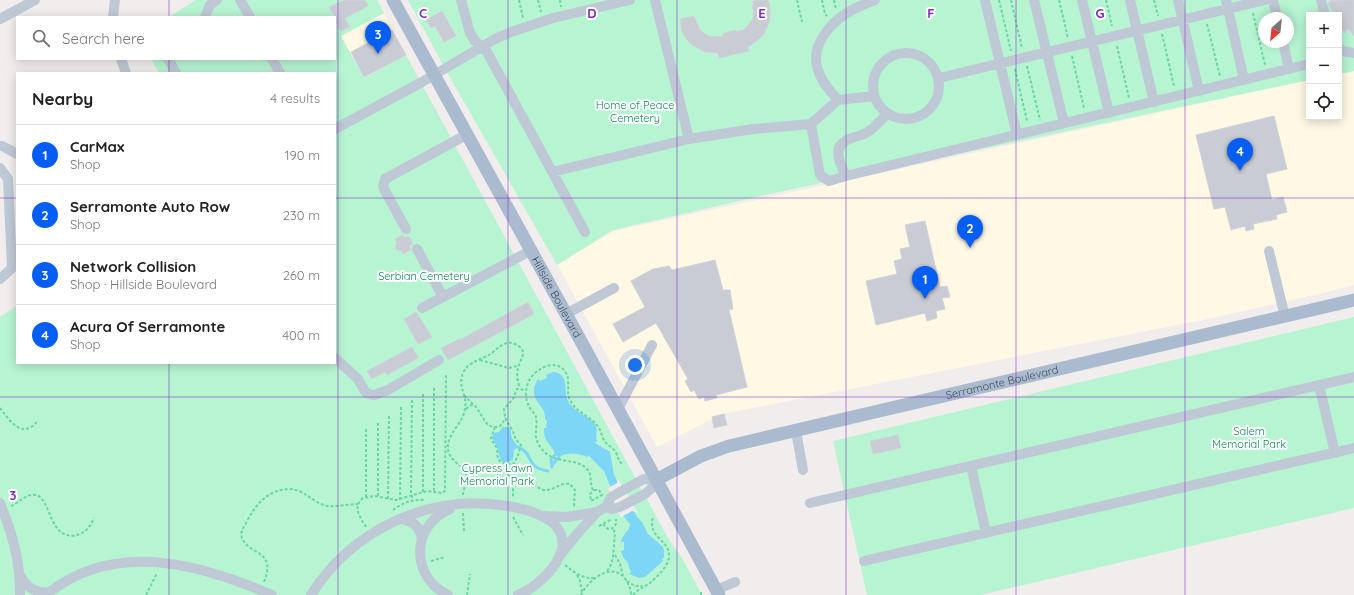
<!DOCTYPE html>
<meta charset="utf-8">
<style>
:root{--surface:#fff;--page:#f2f2f2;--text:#222;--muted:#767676;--line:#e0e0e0;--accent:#045ef4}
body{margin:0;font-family:Quicksand,sans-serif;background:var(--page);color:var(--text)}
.controls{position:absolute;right:12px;top:12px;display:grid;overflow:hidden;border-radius:0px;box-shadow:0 2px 10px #0003}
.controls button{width:36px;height:36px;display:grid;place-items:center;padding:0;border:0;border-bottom:1px solid var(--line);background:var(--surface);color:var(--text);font:20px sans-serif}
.compass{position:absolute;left:1258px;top:12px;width:36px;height:36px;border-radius:50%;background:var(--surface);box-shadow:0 2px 10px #0003;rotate:207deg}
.you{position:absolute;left:635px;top:365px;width:14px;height:14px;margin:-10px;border:3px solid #fff;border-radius:50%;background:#1a73e8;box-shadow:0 0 0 6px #1a73e833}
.badge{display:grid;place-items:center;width:26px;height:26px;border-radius:50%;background:var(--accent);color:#fff;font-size:13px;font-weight:700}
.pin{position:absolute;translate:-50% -33px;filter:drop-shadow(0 1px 2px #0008)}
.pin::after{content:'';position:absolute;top:21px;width:14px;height:12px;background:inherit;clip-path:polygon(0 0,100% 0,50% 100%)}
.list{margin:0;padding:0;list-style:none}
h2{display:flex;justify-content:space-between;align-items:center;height:52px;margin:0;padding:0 16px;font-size:17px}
h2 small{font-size:13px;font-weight:400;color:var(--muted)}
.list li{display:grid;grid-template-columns:26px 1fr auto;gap:12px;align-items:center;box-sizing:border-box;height:60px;padding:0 16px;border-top:1px solid var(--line)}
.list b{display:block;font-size:15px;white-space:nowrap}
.list p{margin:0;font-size:13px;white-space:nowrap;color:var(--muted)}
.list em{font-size:13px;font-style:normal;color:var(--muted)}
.icon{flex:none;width:22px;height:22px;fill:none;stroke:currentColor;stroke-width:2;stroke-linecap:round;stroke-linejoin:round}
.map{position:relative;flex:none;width:1354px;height:595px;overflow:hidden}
.search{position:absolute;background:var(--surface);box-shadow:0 2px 10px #0003;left:16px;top:16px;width:320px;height:44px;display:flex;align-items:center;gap:10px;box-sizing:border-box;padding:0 14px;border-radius:0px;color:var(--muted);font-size:15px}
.panel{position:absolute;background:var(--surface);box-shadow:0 2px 10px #0003;left:16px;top:72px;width:320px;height:292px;border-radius:0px}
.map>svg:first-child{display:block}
</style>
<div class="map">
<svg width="1354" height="595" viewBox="0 0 1354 595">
<rect width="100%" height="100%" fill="#f1eded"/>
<path fill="#fef8e4" d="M384,13L406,55L364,78L341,36Z
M1354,71V285L1340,289L1213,318L722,414L657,447L557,264L614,231L1309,80V117H1339V74Z"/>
<path fill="#b6f4d2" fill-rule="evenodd" d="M196,0H377L384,13L341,36L364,78L406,55L669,540L682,558L702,595H0V317L17,306V363H335V73H159L151,59H335V17H169Z
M408,0H1354V71L1339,74V15H1309V80L769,194L613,230L557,265L443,65ZM1264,18H1288V42H1264Z
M1354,317V508L980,595H867L833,441Z"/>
<path fill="#7ed6f6" d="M553,372C570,373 563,391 568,401C574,413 591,416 596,426C598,431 595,436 597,441L595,443L610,452L614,475L637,517L642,522L648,534L663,547L664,551V558H662L663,561L645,577L639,578L629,574L631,573L628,563L623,557L621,551L624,550V542H621C622,534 630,531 630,524L621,513L604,471L588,455V457C577,453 568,452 559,457L555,455C554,445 543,444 544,428H546L547,420L545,419C547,404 525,400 538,379L540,381L547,378L546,375Z
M503,427H507L510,428L512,438L518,447L514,450L513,459C499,471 500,453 497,447C496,444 494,442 492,438L494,433L499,432Z"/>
<path fill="#f1eded" d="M618,479L638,513L632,511L621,517L619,514L608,488L617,483Z"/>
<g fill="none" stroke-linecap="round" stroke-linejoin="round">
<path stroke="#7ed6f6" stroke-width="3" d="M518,447C535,454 524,467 548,471
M552,465L559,457
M552,467L551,459L555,455"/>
</g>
<path fill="#c9ccd4" stroke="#d1d3da" d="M345,0H365L368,6L345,18L350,27L341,31L336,23L335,17L329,7Z
M758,0H767L769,2L770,9V20L764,34L759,39L748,47L749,51L719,58L718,53L705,52L692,45L687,40L682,32L680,19L694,16L700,30L708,36L723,37L722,34L736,30V32L745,29L752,20L754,14L752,5H754L753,1Z
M1332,0H1354V36L1348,29L1345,33L1339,26V15H1336L1330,7L1328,3Z
M442,11L456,36L444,42L435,26L431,28L426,20Z
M392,30L406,55L364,77L351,52Z
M1274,116L1287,169L1266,174L1272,200L1283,197L1287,212L1276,215L1277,219L1253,224L1254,229L1246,231L1245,226L1231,230L1225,207L1214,209L1196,135Z
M925,221L940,287L947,286L950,297L942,298L945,309L936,311L937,318L927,321L925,313L876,325L866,281L897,274L894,261L902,259L900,249L910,247L905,225Z
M403,235L404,238L409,236L413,244L409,246L411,250L403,254L402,251L397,250L395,247L397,242L395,239Z
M715,260L723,290H730L733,309L729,310L747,387L716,395L717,398L705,401L704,397L699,399L694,390L691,392L685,381L688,379L656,323L623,342L613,324L645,307L631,281L653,269L669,266L672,270Z
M528,302L534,314L448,360L441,348L460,339V340Z
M416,312L432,337L418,344L404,319Z
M412,347L418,358L387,375L385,372L372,379L367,371Z
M724,414L727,425L714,428L712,417Z
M898,435L901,448L873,454L870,441Z"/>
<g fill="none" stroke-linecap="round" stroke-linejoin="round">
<path stroke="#6ad6a7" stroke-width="2" stroke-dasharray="3 2" stroke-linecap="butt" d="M519,0L523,18
M538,0L541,12
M560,0L561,7
M797,0L802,22
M822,0L825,14L827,16
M834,0L836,9
M999,0L1011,51
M1011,0L1022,48
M1059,0L1068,38
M1106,0L1112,26
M1154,0L1158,16
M1253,13L1265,65
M1207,24L1220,76
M1162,34L1174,86
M1117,46L1129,98
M1072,56L1084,108
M1027,66L1040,120
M1015,69L1027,121
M480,360L509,368L517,366
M464,395C468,400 472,403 476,407C482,414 485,428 496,427C501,427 503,423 505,418
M412,400L411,493L413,500
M0,408C10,421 23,441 38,420
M466,409L471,405L474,406
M495,427L491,438C492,442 496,445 497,449C498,453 496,457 500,461C504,465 513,462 520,467C529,473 531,487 544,490C554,491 560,482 570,484L575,490L574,507
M507,473L517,458L521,445C513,438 516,436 511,428C506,420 505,419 504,409L513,399L517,389L526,390
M465,474C479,468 492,470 506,472L513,482V497
M593,490C589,483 593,474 586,468C573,456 548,467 537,441C534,433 538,425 536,417C535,414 533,412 531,410C526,402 525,395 527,386C530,371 556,355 566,373C571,382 565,393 571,402C577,412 589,416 596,424C601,429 601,435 604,440C607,445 612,447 615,451C618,456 618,460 622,464
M594,490H599L602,495L591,501L590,494Z
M434,491V386
M423,492V392
M463,495C463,489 467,483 467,477C465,466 450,462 448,450C446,434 463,424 465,409C468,395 456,386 464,371C470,361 483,359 492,353C500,346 508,338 518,346C521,347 523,350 523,353C523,357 520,361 519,365C516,372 517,381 520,388
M378,496V422
M366,497V429
M388,499L389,414
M400,500L401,407
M11,506C19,503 26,493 36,495C52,499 49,545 80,534C87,531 91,525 94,518
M393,510C402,503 412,499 424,500
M463,513L464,532
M513,517L523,535
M603,524L608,529L613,528L616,524V519
M599,526L612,519
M366,527C360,517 352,507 363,498L375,496L396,500L427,491L442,493L445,491L446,375
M615,555L620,564L623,576
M431,561L445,557
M565,565C574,572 582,579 595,578
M607,571C613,563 613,557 614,547C614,540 616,535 613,528
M577,575L580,581L582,592
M627,581L635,586H642
M264,582C277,549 249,556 242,538C240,533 243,528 246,523C255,506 266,490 289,489C304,489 313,503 327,506C337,507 348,504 358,504
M146,595L157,573
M467,595L470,574
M581,595C588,580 613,560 626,580C629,585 631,589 631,595
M633,595C639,588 644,588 651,582C657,577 667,567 669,558C671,539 647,539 653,517
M701,595V591"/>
<path stroke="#bfc9d5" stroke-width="10" d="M240,0L250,17
M461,0L470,33L475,41L487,52L585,232
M655,0L689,139
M985,0L1017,135
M1034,0L1064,123
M1082,0L1109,113
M1130,0L1154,102
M1178,0L1199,91
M1226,0L1244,80
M1273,0L1277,18
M1321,0L1325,15
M113,17L115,0
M205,17L210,5L217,0
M0,19L35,0
M1283,42L1289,69
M1339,48L1343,51L1354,53
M873 86a33 33 0 1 1 66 0a33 33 0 1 1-66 0Z
M121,59L126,73
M168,59L176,73
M272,59L280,73
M939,78L1265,0
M838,100L874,96
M811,124L820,175L829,181L846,176C839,162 830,145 852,138C856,136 860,136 864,134C873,130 880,121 887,114
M335,129L422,82L495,39L511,32L553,18L630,0
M0,146H2L17,154
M0,168L8,179L12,268L0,279
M552,172L689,139L753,129L811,124L838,100C828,89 817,76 816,60C815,39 835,19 852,10C859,6 867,3 875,0
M846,176L1309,64
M406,229L384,189L383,186L385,179L466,135
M417,249L443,297
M1269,251L1285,317
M422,308L530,251
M566,314L614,288
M335,358L358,379L366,393L374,395L388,390L439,360
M1319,385L1335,453
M618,409L652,345
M796,431L803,470
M971,466L986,533
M0,503C9,525 17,549 19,573C20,580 20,588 20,595
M810,503L1354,377
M544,516L567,517L597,512L606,507L611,497L629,487L644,479L656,480L653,487L645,494L620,507L612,509L606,507
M400,519C413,520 420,527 422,539
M561,554L578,533L597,512
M864,561L1354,448
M20,575C26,587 36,594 50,592
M716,590L735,582
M46,595C114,539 200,564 272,595
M311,595C351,531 426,495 500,505C516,507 535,511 549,520C584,544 543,585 518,595
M448,595C410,577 411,525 450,509"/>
<g stroke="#aabbd0" stroke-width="13">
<path id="s1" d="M393,0L577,334L719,595"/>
<path id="s2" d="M656,480L701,456L729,446L1354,300"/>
</g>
</g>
<path fill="none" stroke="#7b2cbf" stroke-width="1" stroke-opacity="0.55" d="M169,0V17M338,0V595M508,0V595M677,0V595M846,0V595M1016,0V595M1185,0V595M169,59V73M0,198H17M335,198H1354M169,363V595M0,397H1354"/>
<g text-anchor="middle" stroke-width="4" stroke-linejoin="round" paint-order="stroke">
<g font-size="11" fill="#0c8751" stroke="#fff">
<text x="635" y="109">Home of Peace<tspan x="635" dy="13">Cemetery</tspan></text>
<text x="424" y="280">Serbian Cemetery</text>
<text x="1249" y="435">Salem<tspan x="1249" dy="13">Memorial Park</tspan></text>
<text x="497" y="472">Cypress Lawn<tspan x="497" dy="13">Memorial Park</tspan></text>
</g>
<g font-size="11" fill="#44505d" stroke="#fff">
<text dy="4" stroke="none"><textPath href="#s1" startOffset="339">Hillside Boulevard</textPath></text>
<text dy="4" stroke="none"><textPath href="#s2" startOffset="361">Serramonte Boulevard</textPath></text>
</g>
</g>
<g font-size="13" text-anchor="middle" font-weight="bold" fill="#7b2cbf" stroke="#fff" stroke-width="4" stroke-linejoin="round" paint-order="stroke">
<text x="423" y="18">C</text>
<text x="592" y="18">D</text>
<text x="762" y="18">E</text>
<text x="931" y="18">F</text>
<text x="1100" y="18">G</text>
<text x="13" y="500">3</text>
</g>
</svg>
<div class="controls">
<button>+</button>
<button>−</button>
<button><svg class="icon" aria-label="locate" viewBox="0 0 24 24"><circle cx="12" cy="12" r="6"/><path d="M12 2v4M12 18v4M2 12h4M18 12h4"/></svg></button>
</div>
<svg class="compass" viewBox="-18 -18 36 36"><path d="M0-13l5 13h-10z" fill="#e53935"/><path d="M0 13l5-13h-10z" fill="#767676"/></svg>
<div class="you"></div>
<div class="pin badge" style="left:925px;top:299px">1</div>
<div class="pin badge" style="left:970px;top:248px">2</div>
<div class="pin badge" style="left:378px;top:54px">3</div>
<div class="pin badge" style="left:1240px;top:171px">4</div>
<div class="search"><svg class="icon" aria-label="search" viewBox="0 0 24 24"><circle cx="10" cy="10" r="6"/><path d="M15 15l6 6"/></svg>Search here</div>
<section class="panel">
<h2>Nearby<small>4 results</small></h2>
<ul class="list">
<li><span class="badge">1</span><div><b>CarMax</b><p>Shop</p></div><em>190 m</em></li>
<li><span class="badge">2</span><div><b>Serramonte Auto Row</b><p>Shop</p></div><em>230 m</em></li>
<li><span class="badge">3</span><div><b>Network Collision</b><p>Shop · Hillside Boulevard</p></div><em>260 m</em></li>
<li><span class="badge">4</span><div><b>Acura Of Serramonte</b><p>Shop</p></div><em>400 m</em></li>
</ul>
</section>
</div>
